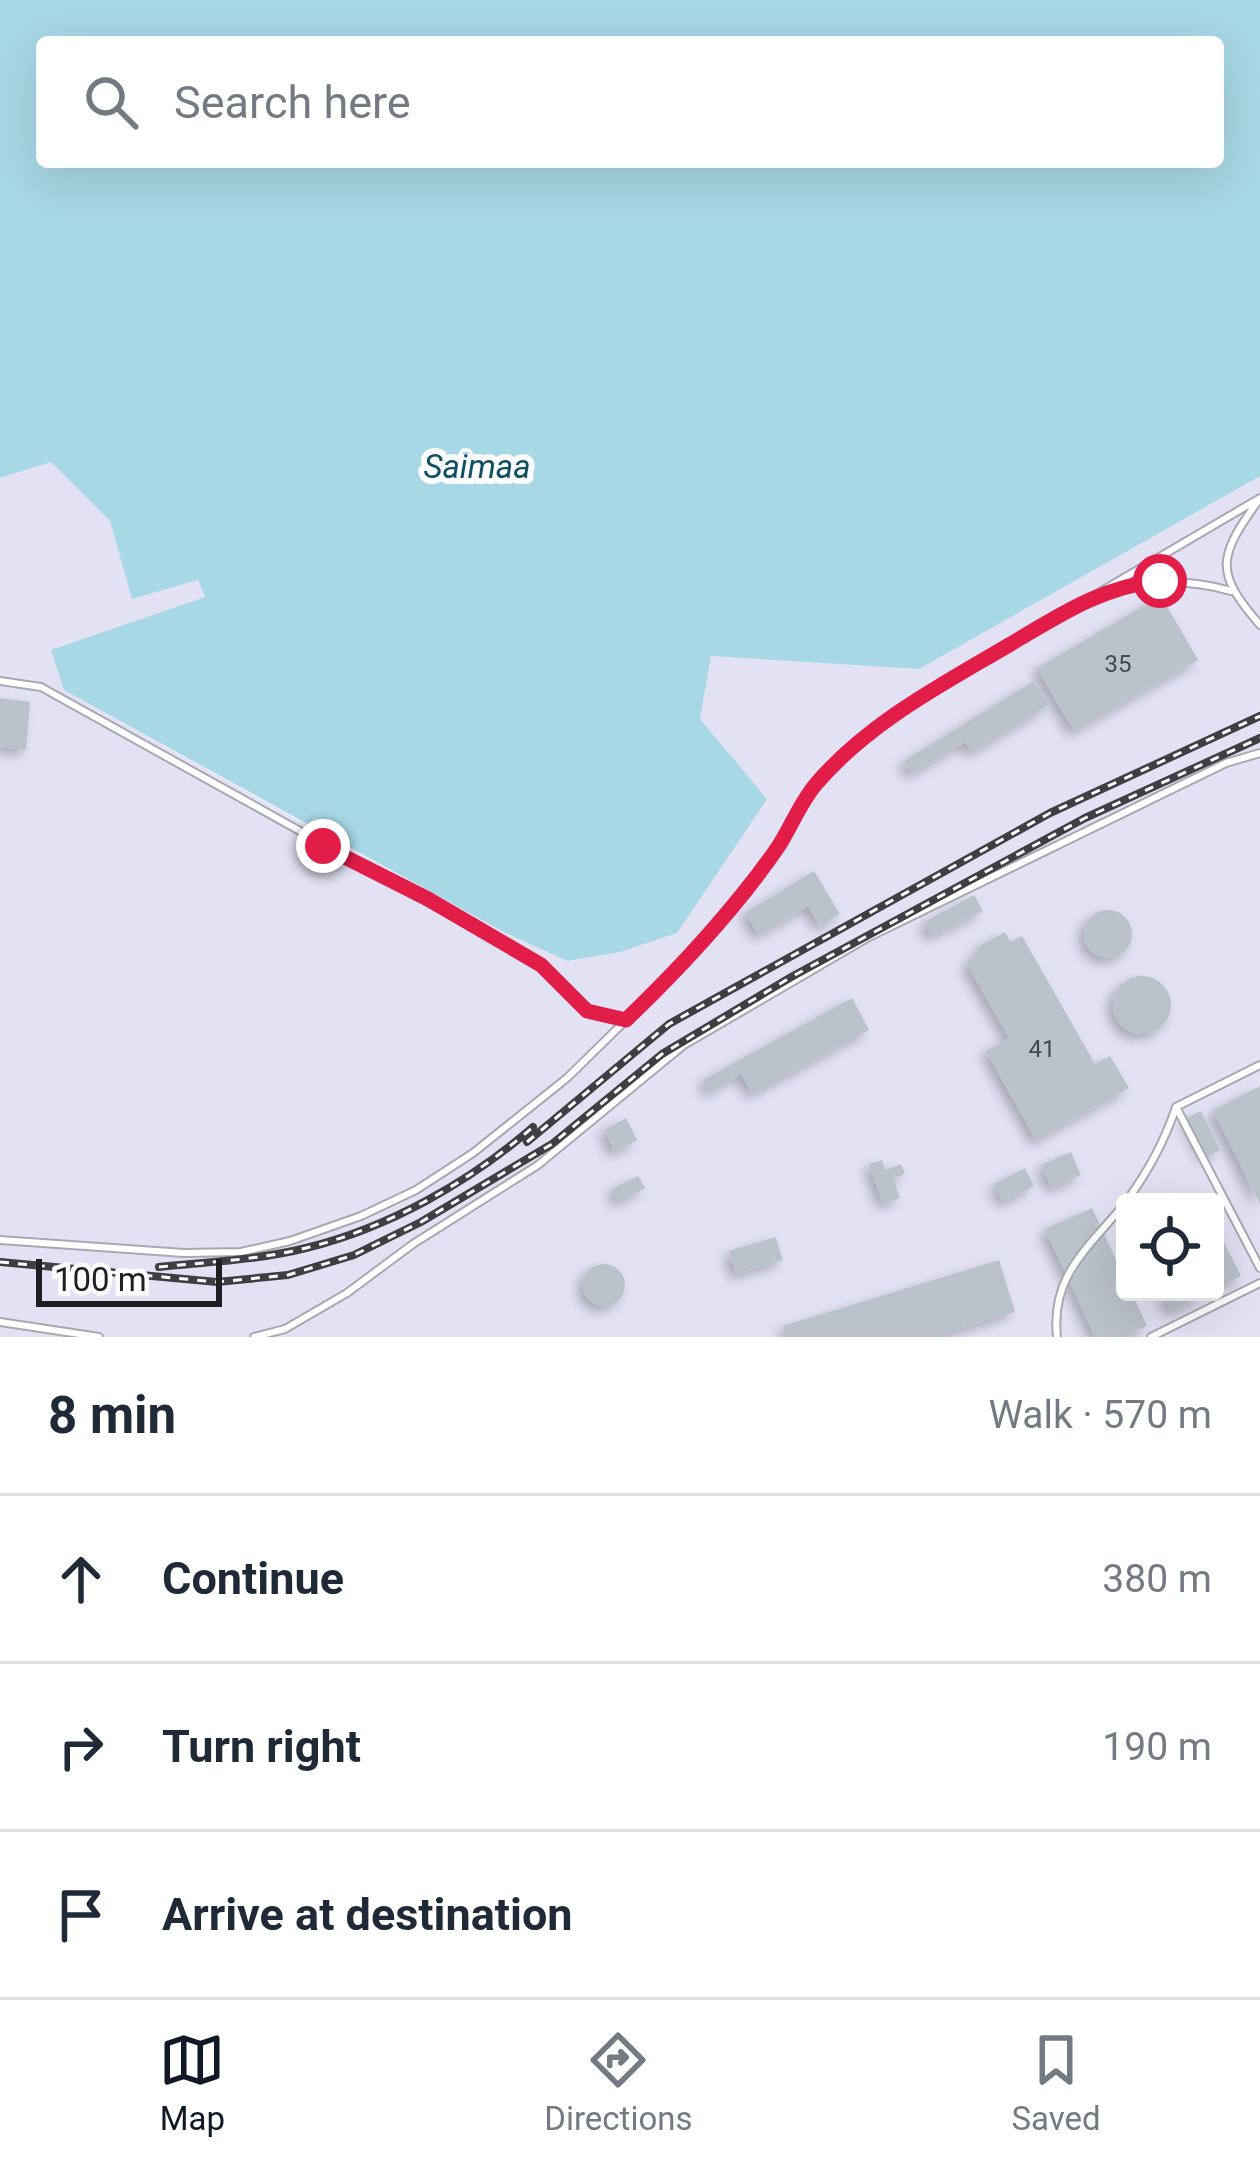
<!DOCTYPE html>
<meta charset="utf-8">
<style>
:root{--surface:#fff;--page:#f2f2f3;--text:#1f2937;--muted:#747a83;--line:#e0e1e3;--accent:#111827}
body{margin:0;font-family:Roboto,sans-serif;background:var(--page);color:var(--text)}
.controls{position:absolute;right:36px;bottom:36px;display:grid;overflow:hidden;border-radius:12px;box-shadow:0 12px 48px #0002}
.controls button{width:108px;height:108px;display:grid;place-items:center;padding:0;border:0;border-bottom:3px solid var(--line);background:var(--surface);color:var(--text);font:60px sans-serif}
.scale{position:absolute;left:36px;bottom:30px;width:186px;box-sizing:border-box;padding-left:12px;border:6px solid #1f1f23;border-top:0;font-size:33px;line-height:42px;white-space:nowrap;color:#1f1f23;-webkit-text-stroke:9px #fcfcff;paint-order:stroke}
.stop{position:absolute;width:36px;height:36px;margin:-27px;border:9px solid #e11d48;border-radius:50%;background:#fff}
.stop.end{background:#e11d48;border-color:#fff;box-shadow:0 3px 12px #0008}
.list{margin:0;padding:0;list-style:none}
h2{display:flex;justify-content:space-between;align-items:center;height:156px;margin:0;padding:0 48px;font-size:51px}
h2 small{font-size:39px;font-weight:400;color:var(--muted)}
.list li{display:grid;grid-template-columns:78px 1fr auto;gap:36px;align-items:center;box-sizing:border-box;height:168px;padding:0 48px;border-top:3px solid var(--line)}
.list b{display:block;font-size:45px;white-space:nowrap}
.list em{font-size:39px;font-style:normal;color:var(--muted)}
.icon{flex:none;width:66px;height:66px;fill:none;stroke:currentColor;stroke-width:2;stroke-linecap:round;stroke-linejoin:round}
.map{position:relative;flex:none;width:1260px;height:1337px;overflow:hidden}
.search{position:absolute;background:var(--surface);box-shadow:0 12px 48px #0002;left:36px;right:36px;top:36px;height:132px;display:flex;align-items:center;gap:30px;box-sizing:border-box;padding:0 42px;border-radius:12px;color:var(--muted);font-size:45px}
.sheet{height:660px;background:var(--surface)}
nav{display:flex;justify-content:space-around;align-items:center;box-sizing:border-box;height:168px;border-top:3px solid var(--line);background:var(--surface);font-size:33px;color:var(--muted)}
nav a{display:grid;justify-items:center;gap:6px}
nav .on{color:var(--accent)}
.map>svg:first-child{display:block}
</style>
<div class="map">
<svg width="1260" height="1337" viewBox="0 0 1260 1337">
<defs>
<filter id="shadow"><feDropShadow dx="-5.5" dy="5.5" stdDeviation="6" flood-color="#0004"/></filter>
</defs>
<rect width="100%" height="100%" fill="#eeeef9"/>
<path fill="#e3e2f5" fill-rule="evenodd" d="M51,462L110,521L132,599L199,580L205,598L52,650L64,690L333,840L555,956L700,719L711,656L919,669L1260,476V1337H0V478ZM1125,1202H1215V1292H1125Z"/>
<path fill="#a8d7e5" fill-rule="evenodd" d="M0,0H1260V476L919,669L711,656L700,719L767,799L677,933L620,952L567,961L504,932L64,690L51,650L205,597L198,580L132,599L110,521L51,462L0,478ZM42,42H1218V162H42Z"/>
<path fill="#bac2cb" filter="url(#shadow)" d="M1161,596L1198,660L1074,731L1037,668Z
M1034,681L1049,705L972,752L965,742L912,774L904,761Z
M0,698L30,702L26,750L0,747Z
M814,871L840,914L820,926L808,906L759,935L745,913Z
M974,895L983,911L932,936L924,922Z
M1084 934a24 24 0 1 1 48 0a24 24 0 1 1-48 0Z
M1005,932L1010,942L1022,936L1095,1064L1110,1056L1129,1088L1036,1140L986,1051L1009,1038L966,962L980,955L976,948Z
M1113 1005a29 29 0 1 1 58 0a29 29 0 1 1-58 0Z
M852,998L869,1030L752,1094L741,1074L709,1092L703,1080Z
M1260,1086V1204L1213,1110Z
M1201,1111L1220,1150L1205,1158L1186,1118Z
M626,1118L637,1140L615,1152L604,1130Z
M1071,1152L1081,1175L1052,1188L1041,1165Z
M882,1160L885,1170L901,1164L905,1174L893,1178L900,1198L883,1204L869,1164Z
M1025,1168L1034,1186L1003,1202L994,1184Z
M638,1176L645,1188L618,1202L612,1189Z
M1092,1208L1125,1279V1292H1131L1147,1326L1122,1337H1095L1045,1229Z
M1215,1225L1241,1276L1215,1289Z
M776,1237L783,1260L736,1274L729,1251Z
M999,1260L1015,1312L932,1337H786L783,1326Z
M583 1285a21 21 0 1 1 42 0a21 21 0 1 1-42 0Z
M1162,1292H1209L1171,1311Z"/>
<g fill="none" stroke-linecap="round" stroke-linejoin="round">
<g stroke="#a8a8b3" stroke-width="10">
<path id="lane" d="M1258,501C1218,557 1214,572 1260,625
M1100,595C1144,579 1186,578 1231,591
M0,681L41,687L541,965L587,1011L626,1020
M1176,1107L1260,1065
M0,1240L184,1253L241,1252L290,1241L361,1216L416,1190L473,1153L567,1078L668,979L777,849L814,786L866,735L923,696L1260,498
M0,1322L99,1337
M254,1337L285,1329L347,1293L413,1244L538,1165L684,1045L869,937L1226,763L1260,753
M1057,1337C1050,1272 1093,1245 1128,1199C1149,1170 1165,1140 1176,1107L1260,1268
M1151,1337L1260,1283"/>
</g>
<use href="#lane" stroke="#fff" stroke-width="6"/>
<g stroke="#3e3e43" stroke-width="8">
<path id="rail" d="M527,1142L669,1024L1050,813L1260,716
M0,1262L217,1282L288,1275L354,1255L421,1222L552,1144L662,1054L793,976L1085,818L1260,738
M159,1267C208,1262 258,1260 306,1248C388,1228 470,1182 533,1127"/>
</g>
<use href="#rail" stroke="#fcfcff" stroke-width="3" stroke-dasharray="9" stroke-linecap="butt"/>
</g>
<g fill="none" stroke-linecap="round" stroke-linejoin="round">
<path stroke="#e11d48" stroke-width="15" d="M323,846L428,899L541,965L587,1011L626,1020C679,969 736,908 778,847C791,827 800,803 816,784C868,723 941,685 1009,645C1058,616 1102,586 1160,581"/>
</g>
<g text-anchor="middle" stroke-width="12" stroke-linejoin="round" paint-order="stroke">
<g font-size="24" fill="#46484d">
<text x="1118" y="672">35</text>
<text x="1042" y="1057">41</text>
</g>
<g font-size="33" font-style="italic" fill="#0f4f5f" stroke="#fcfcff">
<text x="477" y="478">Saimaa</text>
</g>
</g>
</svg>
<div class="controls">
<button><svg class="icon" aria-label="locate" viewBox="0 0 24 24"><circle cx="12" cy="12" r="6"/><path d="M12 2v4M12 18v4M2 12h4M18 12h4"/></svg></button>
</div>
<div class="scale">100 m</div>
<div class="stop" style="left:1160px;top:581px"></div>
<div class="stop end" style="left:323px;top:846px"></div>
<div class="search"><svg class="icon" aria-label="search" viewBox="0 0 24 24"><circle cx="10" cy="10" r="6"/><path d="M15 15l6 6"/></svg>Search here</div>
</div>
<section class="sheet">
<h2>8 min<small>Walk · 570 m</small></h2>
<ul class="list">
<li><svg class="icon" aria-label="ahead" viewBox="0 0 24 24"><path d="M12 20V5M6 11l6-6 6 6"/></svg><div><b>Continue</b></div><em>380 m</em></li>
<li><svg class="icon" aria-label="right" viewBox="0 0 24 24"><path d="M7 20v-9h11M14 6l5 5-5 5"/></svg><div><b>Turn right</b></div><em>190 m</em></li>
<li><svg class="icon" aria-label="arrive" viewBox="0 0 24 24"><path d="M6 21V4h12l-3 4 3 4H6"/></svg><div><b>Arrive at destination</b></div></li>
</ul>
</section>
<nav>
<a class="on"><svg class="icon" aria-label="map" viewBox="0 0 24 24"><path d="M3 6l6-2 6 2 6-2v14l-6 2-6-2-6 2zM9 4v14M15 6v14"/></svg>Map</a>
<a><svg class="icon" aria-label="directions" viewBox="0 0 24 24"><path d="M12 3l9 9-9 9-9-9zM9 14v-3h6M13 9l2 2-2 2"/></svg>Directions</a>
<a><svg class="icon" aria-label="saved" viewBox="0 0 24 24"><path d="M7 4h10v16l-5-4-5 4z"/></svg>Saved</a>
</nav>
